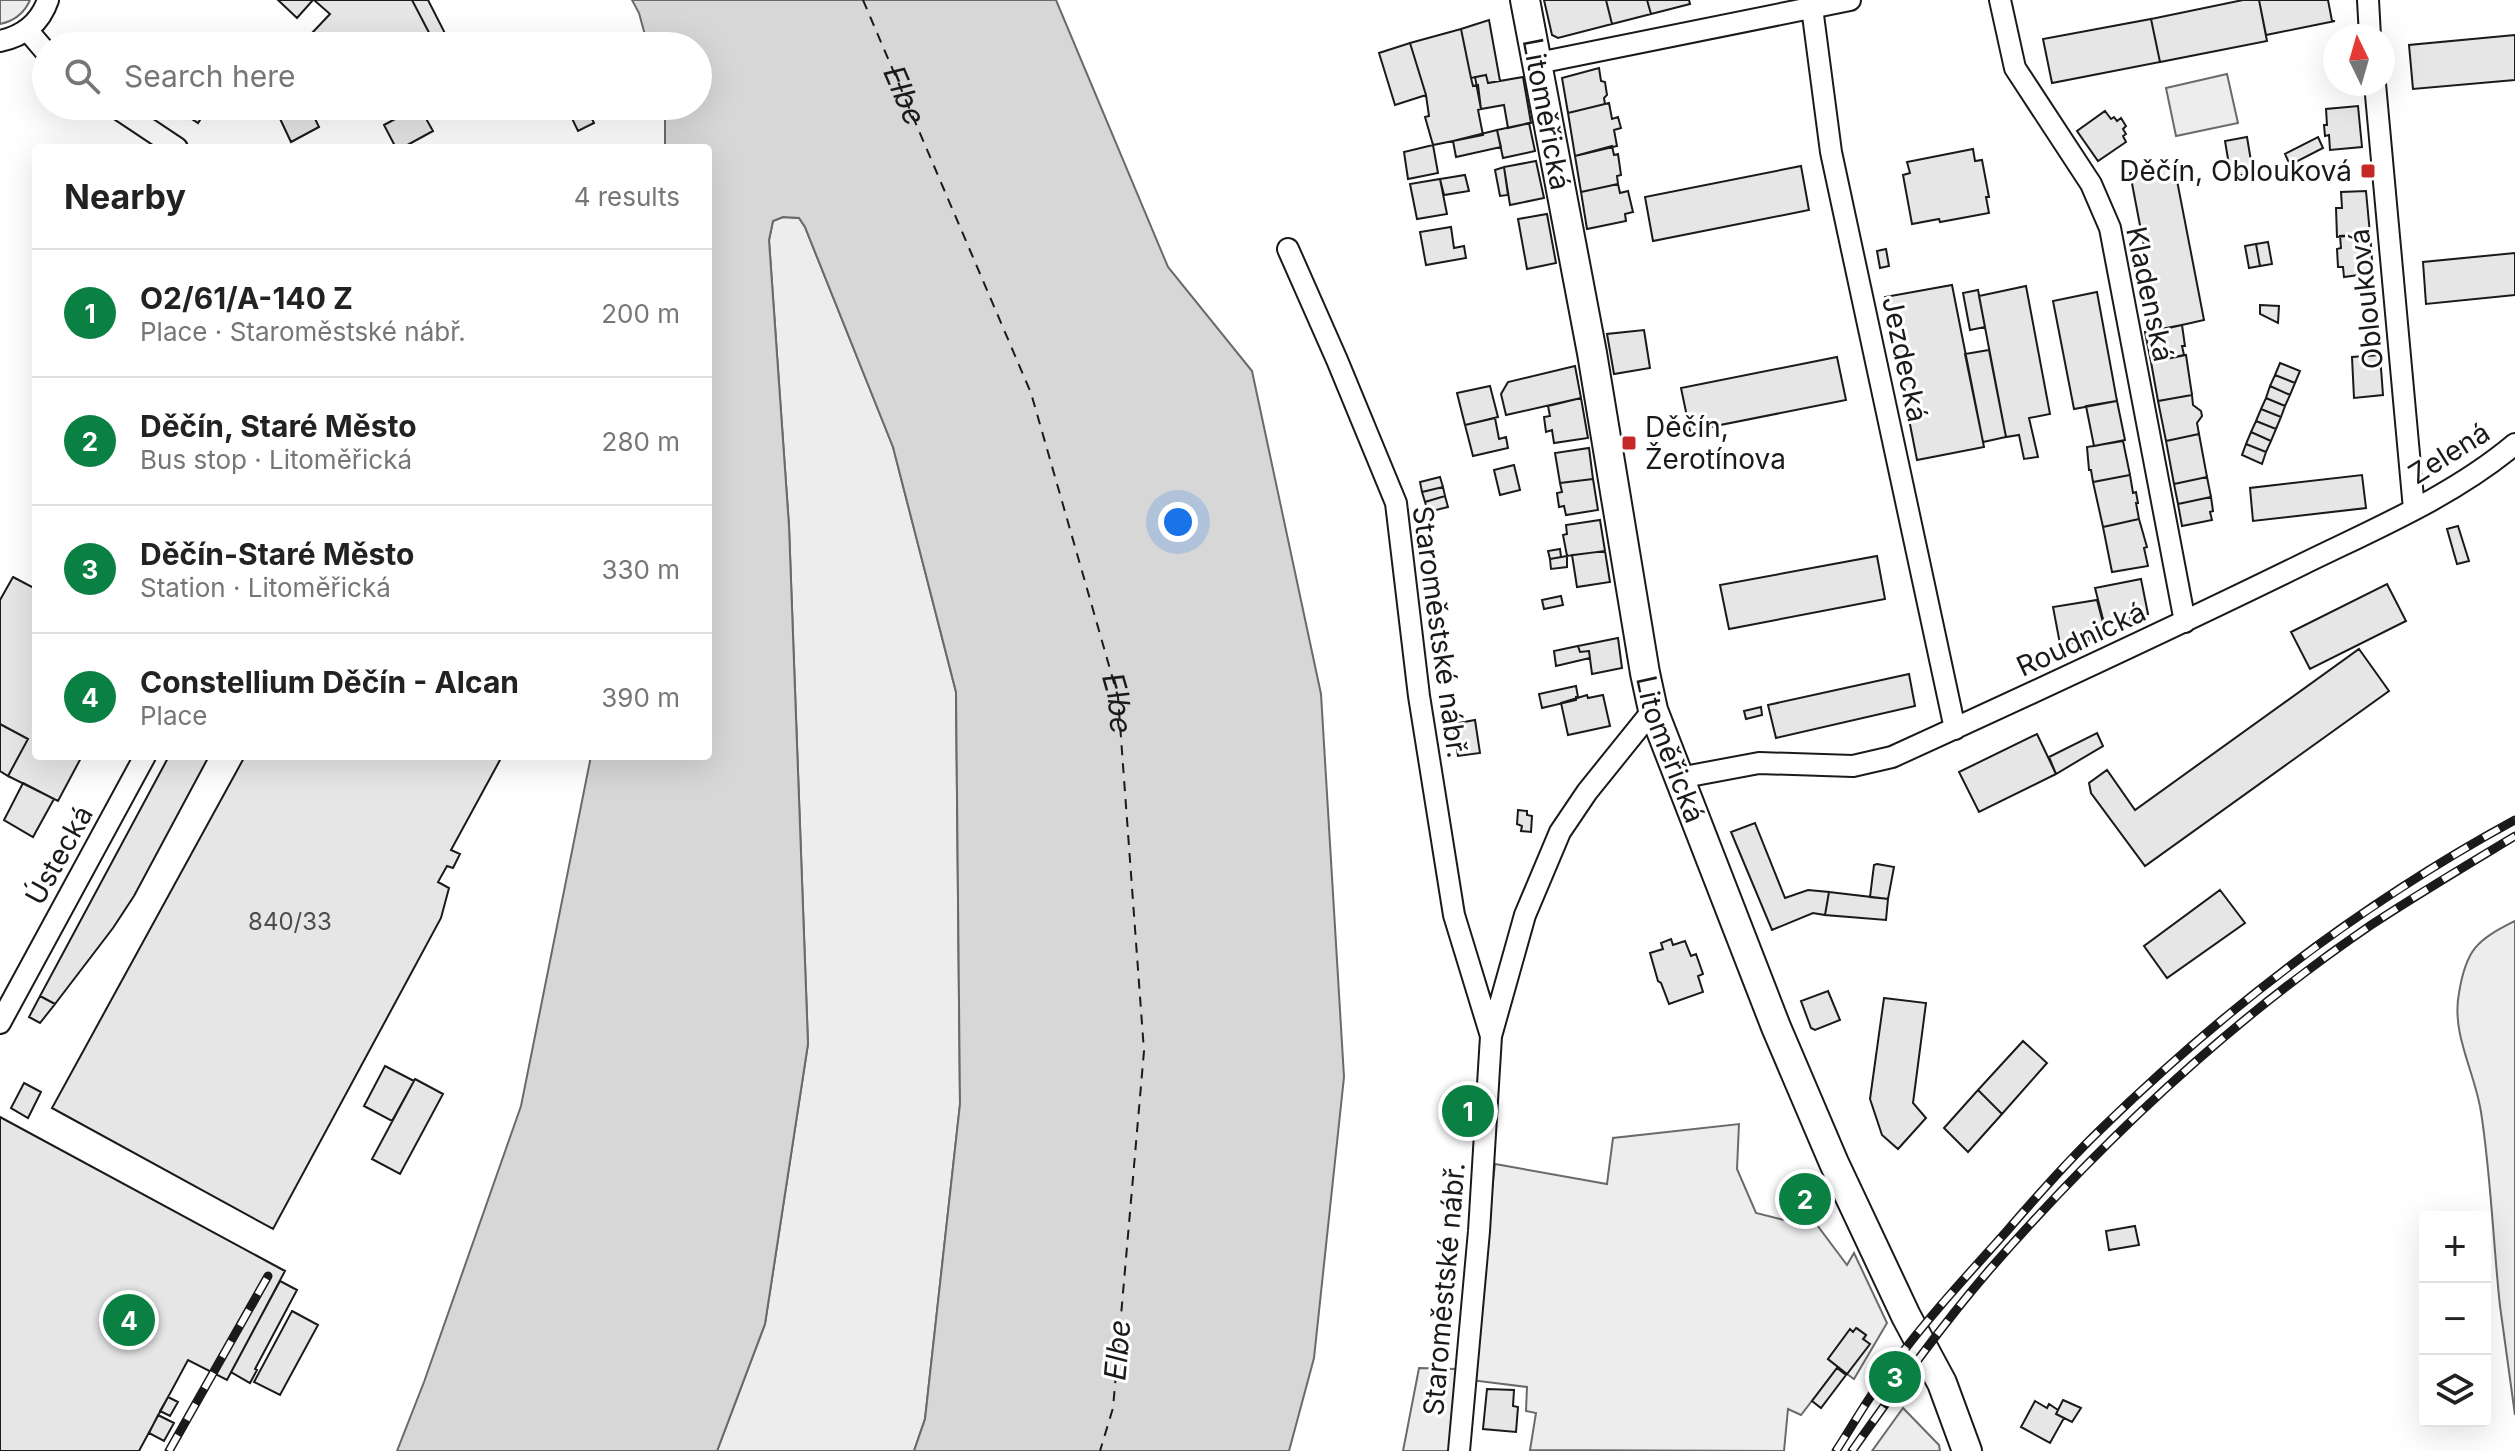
<!DOCTYPE html>
<meta charset="utf-8">
<style>
:root{--surface:#fff;--page:#f2f2f2;--text:#222;--muted:#767676;--line:#e0e0e0;--accent:#0b8043}
body{margin:0;font-family:Inter,sans-serif;background:var(--page);color:var(--text)}
.controls{position:absolute;right:24px;bottom:24px;display:grid;overflow:hidden;border-radius:8px;box-shadow:0 8px 32px #0002}
.controls button{width:72px;height:72px;display:grid;place-items:center;padding:0;border:0;border-bottom:2px solid var(--line);background:var(--surface);color:var(--text);font:40px sans-serif}
.compass{position:absolute;left:2323px;top:24px;width:72px;height:72px;border-radius:50%;background:var(--surface);box-shadow:0 8px 32px #0002;rotate:355deg}
.you{position:absolute;left:1178px;top:522px;width:28px;height:28px;margin:-20px;border:6px solid #fff;border-radius:50%;background:#1a73e8;box-shadow:0 0 0 12px #1a73e833}
.badge{display:grid;place-items:center;width:52px;height:52px;border-radius:50%;background:var(--accent);color:#fff;font-size:26px;font-weight:700}
.pin{position:absolute;translate:-50% -50%;border:4px solid #fff;box-shadow:0 2px 8px #0006}
.list{margin:0;padding:0;list-style:none}
h2{display:flex;justify-content:space-between;align-items:center;height:104px;margin:0;padding:0 32px;font-size:34px}
h2 small{font-size:26px;font-weight:400;color:var(--muted)}
.list li{display:grid;grid-template-columns:52px 1fr auto;gap:24px;align-items:center;box-sizing:border-box;height:128px;padding:0 32px;border-top:2px solid var(--line)}
.list b{display:block;font-size:30px;white-space:nowrap}
.list p{margin:0;font-size:26px;white-space:nowrap;color:var(--muted)}
.list em{font-size:26px;font-style:normal;color:var(--muted)}
.icon{flex:none;width:44px;height:44px;fill:none;stroke:currentColor;stroke-width:2;stroke-linecap:round;stroke-linejoin:round}
.map{position:relative;flex:none;width:2515px;height:1451px;overflow:hidden}
.search{position:absolute;background:var(--surface);box-shadow:0 8px 32px #0002;left:32px;top:32px;width:680px;height:88px;display:flex;align-items:center;gap:20px;box-sizing:border-box;padding:0 28px;border-radius:44px;color:var(--muted);font-size:30px}
.panel{position:absolute;background:var(--surface);box-shadow:0 8px 32px #0002;left:32px;top:144px;width:680px;height:616px;border-radius:8px}
.map>svg:first-child{display:block}
</style>
<div class="map">
<svg width="2515" height="1451" viewBox="0 0 2515 1451">
<rect width="100%" height="100%" fill="#fff"/>
<path fill="#ededed" stroke="#6a6a6a" stroke-width="2" d="M0,0H30C24,14 14,21 0,24Z
M2227,74L2238,123L2176,136L2166,88Z
M783,217L799,218L805,227L893,447L956,692L960,1104L925,1419L914,1451H717L765,1324L808,1044L789,526L769,240L773,221Z
M2515,921V1415C2510,1379 2505,1342 2500,1306C2493,1241 2491,1176 2481,1112C2475,1072 2451,1034 2459,993C2466,949 2477,940 2515,921Z
M1739,1124L1737,1169L1756,1213L1784,1220L1814,1221L1847,1265L1854,1253L1887,1323L1854,1379L1847,1374L1866,1335L1857,1328L1853,1332L1850,1330L1828,1359L1838,1367L1801,1415L1788,1409L1784,1451L1530,1450L1536,1413L1526,1411L1527,1387L1470,1380L1495,1164L1607,1184L1613,1138Z
M1419,1368L1456,1369L1450,1451H1403Z
M1903,1408L1939,1445L1940,1451H1872Z"/>
<path fill="#d7d7d7" stroke="#6a6a6a" stroke-width="2" d="M632,0H1056L1168,267L1252,371L1321,694L1344,1077L1314,1358L1289,1451H914L925,1419L960,1104L956,692L893,447L805,227L799,218L783,217L773,221L769,240L789,526L808,1044L765,1324L717,1451H397L424,1382L521,1106L591,756H708V148H665V106H698V46H648L639,13Z"/>
<g fill="none" stroke-linecap="round" stroke-linejoin="round">
<path stroke="#1a1a1a" stroke-width="2" stroke-dasharray="10 8" stroke-linecap="butt" id="s1" d="M863,0L1031,393L1118,697L1144,1051L1113,1408L1100,1451"/>
</g>
<path fill="#e6e6e6" stroke="#1a1a1a" stroke-width="2" d="M278,0H313L297,18Z
M314,0H412L436,46H326L312,33L330,14Z
M412,0H428L451,45L436,46Z
M1544,0H1606L1612,24L1558,38L1552,35Z
M1606,0H1647L1651,14L1612,24Z
M1647,0H1689L1690,4L1651,14Z
M2243,0H2259L2267,41L2160,62L2151,19Z
M2259,0H2328L2332,21H2335L2266,35Z
M2151,19L2160,62L2052,83L2043,39Z
M1489,20L1500,81L1488,83L1486,75L1471,78L1461,29Z
M1461,29L1471,78L1473,86L1478,85L1481,109L1478,110L1483,135L1433,145L1425,117L1429,116L1426,95L1410,43Z
M2515,35V80L2413,89L2409,45Z
M1410,43L1426,95L1395,105L1379,53Z
M1599,68L1601,81L1605,82L1607,95L1604,98L1605,104L1568,113L1562,78Z
M1486,75L1488,83L1523,77L1531,123L1508,128L1504,105L1481,109L1475,77Z
M1609,103L1612,119L1618,117L1621,128L1614,130L1617,146L1575,156L1568,113Z
M172,106H209L198,123Z
M274,106H309L319,127L291,142Z
M419,106L433,131L402,148H396L384,125Z
M566,106H586L594,123L578,131Z
M2358,106L2362,147L2330,150L2329,135L2325,136L2324,125H2327L2326,109Z
M2105,111L2111,119L2114,117L2117,121L2121,118L2126,126L2123,129L2126,134L2123,136L2126,142L2098,161L2077,131Z
M1529,123L1535,151L1503,158L1497,130Z
M1497,130L1501,147L1456,157L1453,141Z
M2247,137L2253,173L2231,177L2225,141Z
M2318,137L2323,148L2290,165L2285,154Z
M1433,145L1438,173L1408,179L1404,152Z
M1612,146L1614,155L1618,154L1621,175L1617,176L1618,184L1581,192L1575,156Z
M1973,149L1975,161L1982,160L1989,197H1986L1989,213L1940,222L1939,219L1912,224L1903,175L1910,173L1907,162Z
M1536,161L1544,198L1510,205L1504,167Z
M2174,165L2204,320L2160,330L2130,173Z
M1801,166L1809,210L1653,241L1645,197Z
M1504,167L1508,195L1500,196L1495,170Z
M1465,175L1469,191L1444,195L1440,179Z
M1440,179L1447,214L1417,219L1410,184Z
M1618,184L1620,193L1628,191L1633,212L1625,214L1626,221L1587,229L1581,192Z
M2366,191L2370,234L2337,237L2336,208H2342L2341,192Z
M1547,214L1556,263L1527,269L1518,219Z
M1451,227L1454,248L1464,246L1466,258L1426,265L1420,232Z
M2370,234L2373,273L2344,277L2343,267H2338L2337,249L2341,248L2340,236Z
M2268,242L2272,264L2260,266L2256,244Z
M2256,244L2260,266L2249,268L2245,246Z
M1886,249L1889,266L1880,268L1877,251Z
M2515,253V295L2426,304L2423,262Z
M1952,285L1984,447L1917,460L1885,297Z
M2026,286L2050,414L2029,418L2038,457L2024,459L2019,435L2006,437L1979,296Z
M1978,290L1985,327L1970,330L1963,293Z
M2097,292L2117,401L2074,409L2053,301Z
M2260,305L2279,306L2278,323L2260,314Z
M2182,325L2185,346H2182L2184,355L2151,362L2145,332Z
M1644,330L1650,368L1614,374L1607,334Z
M1989,350L2006,437L1983,442L1965,354Z
M2186,355L2192,395L2158,401L2151,362Z
M2380,355L2383,395L2354,398L2352,357Z
M1837,357L1846,400L1690,431L1681,388Z
M2280,363L2300,371L2295,383L2275,375Z
M1575,366L1581,398L1506,415L1501,394L1508,382Z
M2275,375L2295,383L2290,395L2270,386Z
M1490,386L1498,417L1465,425L1457,393Z
M2270,386L2290,395L2285,406L2266,398Z
M2192,395L2193,405L2201,411L2202,416L2197,423L2199,434L2166,441L2158,401Z
M1581,398L1588,438L1554,443L1552,430L1546,432L1544,417L1550,416L1548,406Z
M2266,398L2285,406L2281,417L2261,409Z
M2117,401L2125,440L2094,446L2086,406Z
M2261,409L2281,417L2276,429L2256,421Z
M1495,418L1499,439L1506,437L1508,448L1473,456L1465,425Z
M2256,421L2276,429L2271,441L2251,432Z
M2251,432L2271,441L2266,452L2246,444Z
M2199,434L2207,477L2174,484L2166,441Z
M2123,441L2130,475L2093,482L2091,470H2089L2087,447Z
M2246,444L2266,452L2262,464L2242,455Z
M1589,448L1593,479L1560,483L1555,453Z
M1514,465L1520,490L1500,495L1494,470Z
M2130,475L2133,493L2136,492L2138,503H2136L2139,519L2103,527L2093,482Z
M2362,475L2366,508L2253,521L2250,488Z
M1440,477L1443,487L1422,492L1420,482Z
M2207,477L2211,497L2178,504L2174,484Z
M1593,479L1598,510L1566,515L1564,506L1559,507L1557,493L1562,492L1560,483Z
M1443,487L1445,496L1425,502L1422,492Z
M1445,496L1448,507L1428,512L1425,502Z
M2211,497L2213,511L2210,512L2212,520L2182,526L2178,504Z
M2139,519L2147,547L2144,548L2148,566L2112,572L2103,527Z
M1600,520L1605,551L1567,556L1563,535L1567,534L1566,525Z
M2458,526L2469,561L2457,564L2447,529Z
M1560,549L1561,557L1550,559L1548,551Z
M1605,551L1610,582L1577,587L1572,555Z
M1567,556V567L1551,569L1550,559Z
M1877,556L1885,599L1729,629L1720,585Z
M13,577L36,589L34,596L36,597V756H82L58,801L8,776L28,739L0,724V600Z
M2141,579L2148,614L2130,618L2131,621L2121,623L2120,620L2104,623L2095,588Z
M2387,584L2406,621L2310,669L2291,632Z
M1561,596L1563,605L1544,609L1542,600Z
M2097,600L2106,634L2088,638L2089,641L2060,644L2053,607Z
M1618,638L1622,668L1592,674L1589,651L1580,652L1578,646Z
M1578,646L1580,652L1589,651L1590,658L1556,666L1554,651Z
M2359,649L2389,691L2145,866L2091,793L2089,783L2107,770L2135,810Z
M1909,674L1915,706L1776,738L1768,705Z
M1576,686L1578,697H1576V700L1542,708L1539,694Z
M1587,695L1588,698L1603,695L1610,726L1568,735L1561,703Z
M1761,707L1762,715L1746,719L1744,711Z
M1475,720L1480,753L1458,756L1453,724Z
M0,724L28,739L8,776L0,771Z
M2097,733L2103,746L2056,774L2049,757Z
M2037,734L2056,774L1979,812L1959,772Z
M169,756H209L134,896L113,928L55,1004L40,996Z
M245,756H491L500,760L451,850L460,854L453,868L447,866L438,882L449,888L441,918L273,1229L52,1108Z
M23,783L54,799L33,837L4,820Z
M1518,810L1527,811V815L1532,816L1531,832L1521,831L1522,826L1517,824Z
M1755,823L1785,898L1808,890L1829,892L1825,915L1813,913L1772,930L1731,832Z
M1877,864L1894,867L1888,899L1870,897L1874,865Z
M2220,890L2245,923L2167,978L2144,946Z
M1829,892L1888,899L1886,920L1825,915Z
M1671,939L1673,945L1685,941L1691,956L1696,954L1703,974L1698,976L1703,992L1669,1004L1661,983L1658,981L1650,953L1663,949L1661,943Z
M1828,991L1840,1020L1815,1030L1811,1028L1801,1001Z
M40,996L55,1004L40,1023L29,1017Z
M1884,998L1926,1003L1913,1103L1926,1118L1898,1149L1882,1135L1870,1099Z
M2023,1041L2047,1063L2002,1114L1978,1090Z
M385,1066L414,1081L392,1121L364,1106Z
M415,1079L443,1094L400,1174L372,1159Z
M24,1083L41,1092L28,1118L11,1108Z
M1978,1090L2002,1114L1968,1152L1944,1128Z
M1461,1098L1465,1101L1473,1100L1476,1106L1475,1118L1470,1122L1464,1120L1462,1123L1459,1121Z
M0,1117L285,1271L227,1380L188,1360L139,1451H0Z
M2135,1226L2139,1245L2109,1250L2106,1231Z
M280,1281L297,1290L255,1369L257,1370L250,1383L231,1372Z
M292,1311L318,1325L280,1395L254,1382Z
M1856,1328L1866,1335L1863,1339L1870,1344L1847,1374L1828,1359L1850,1329L1853,1332Z
M1837,1368L1846,1375L1821,1408L1812,1401Z
M1487,1389L1514,1390L1513,1406L1518,1407L1516,1432L1483,1429Z
M168,1397L178,1402L170,1416L160,1411Z
M2063,1400L2081,1408L2072,1422L2056,1414Z
M2035,1401L2047,1408L2049,1404L2058,1410L2056,1414L2064,1418L2050,1443L2021,1427Z
M158,1415L174,1423L164,1441L149,1433Z"/>
<g fill="none" stroke-linecap="round" stroke-linejoin="round">
<g stroke="#1a1a1a" stroke-width="24">
<path id="street" d="M1811,0L1831,152L1955,729
M2000,0L2015,68L2091,184L2110,228L2185,622
M2368,0L2370,36
M28,31L46,52
M0,41C24,36 40,23 48,0
M1538,63L1850,0
M2375,84L2414,509
M114,106L177,148
M1288,249L1337,360L1396,503L1419,696L1454,915L1491,1036
M1679,778L1759,763L1853,766L1892,757C2028,695 2164,632 2299,566C2372,530 2452,497 2515,444
M0,1023L145,756
M1459,1451L1479,1231L1491,1036L1525,915L1560,832L1587,792L1653,710"/>
</g>
<g stroke="#1a1a1a" stroke-width="32">
<g id="secondary">
<path id="s2" d="M1525,0L1592,353L1645,673L1653,710L1776,1027L1834,1163L1906,1316L1942,1383L1967,1451"/>
</g>
</g>
<use href="#street" stroke="#fff" stroke-width="20"/>
<use href="#secondary" stroke="#fff" stroke-width="28"/>
<g stroke="#1a1a1a" stroke-width="9">
<path id="rail" d="M169,1451L268,1276
M1836,1451C1849,1431 1861,1410 1875,1390C1913,1334 1961,1282 2006,1232C2036,1197 2067,1162 2100,1130C2223,1010 2364,902 2515,820
M1852,1451C1896,1389 1941,1326 1991,1268C2103,1140 2230,1021 2371,925C2418,894 2467,865 2515,836"/>
</g>
<use href="#rail" stroke="#fff" stroke-width="6" stroke-dasharray="18" stroke-linecap="butt"/>
</g>
<g fill="#c62828" stroke="#fff" stroke-width="3">
<rect x="2360" y="163" width="16" height="16" rx="4"/>
<rect x="1621" y="435" width="16" height="16" rx="4"/>
</g>
<g text-anchor="middle" stroke-width="6" stroke-linejoin="round" paint-order="stroke">
<g font-size="24" fill="#4d4d4d">
<text x="290" y="930">840/33</text>
</g>
<g font-size="28" fill="#1a1a1a" stroke="#fff">
<text dy="10" stroke="none"><textPath href="#s2" startOffset="116">Litoměřická</textPath></text>
<text transform="translate(2150 294) rotate(78)" y="10">Kladenská</text>
<text transform="translate(2366 299) rotate(-96)" y="10">Oblouková</text>
<text transform="translate(1905 359) rotate(78)" y="10">Jezdecká</text>
<text transform="translate(2449 453) rotate(-32)" y="10">Zelená</text>
<text transform="translate(1440 632) rotate(82)" y="10">Staroměstské nábř.</text>
<text transform="translate(2081 639) rotate(-25)" y="10">Roudnická</text>
<text dy="10" stroke="none"><textPath href="#s2" startOffset="764">Litoměřická</textPath></text>
<text transform="translate(59 855) rotate(-61)" y="10">Ústecká</text>
<text transform="translate(1444 1289) rotate(-85)" y="10">Staroměstské nábř.</text>
</g>
<g font-size="28" fill="#1a1a1a" stroke="#fff" text-anchor="end">
<text x="2352" y="181">Děčín, Oblouková</text>
<text x="1645" y="437" text-anchor="start">Děčín,<tspan x="1645" dy="32">Žerotínova</tspan></text>
</g>
<g font-size="30" font-style="italic" fill="#1a1a1a" stroke="#fff">
<text dy="10" stroke="none"><textPath href="#s1" startOffset="104">Elbe</textPath></text>
<text dy="10" stroke="none"><textPath href="#s1" startOffset="750">Elbe</textPath></text>
<text transform="translate(1118 1350) rotate(-85)" y="10">Elbe</text>
</g>
</g>
</svg>
<div class="controls">
<button>+</button>
<button>−</button>
<button><svg class="icon" aria-label="layers" viewBox="0 0 24 24"><path d="M12 4l9 5-9 5-9-5zM3 14l9 5 9-5"/></svg></button>
</div>
<svg class="compass" viewBox="-18 -18 36 36"><path d="M0-13l5 13h-10z" fill="#e53935"/><path d="M0 13l5-13h-10z" fill="#767676"/></svg>
<div class="you"></div>
<div class="pin badge" style="left:1468px;top:1111px">1</div>
<div class="pin badge" style="left:1805px;top:1199px">2</div>
<div class="pin badge" style="left:1895px;top:1377px">3</div>
<div class="pin badge" style="left:129px;top:1320px">4</div>
<div class="search"><svg class="icon" aria-label="search" viewBox="0 0 24 24"><circle cx="10" cy="10" r="6"/><path d="M15 15l6 6"/></svg>Search here</div>
<section class="panel">
<h2>Nearby<small>4 results</small></h2>
<ul class="list">
<li><span class="badge">1</span><div><b>O2/61/A-140 Z</b><p>Place · Staroměstské nábř.</p></div><em>200 m</em></li>
<li><span class="badge">2</span><div><b>Děčín, Staré Město</b><p>Bus stop · Litoměřická</p></div><em>280 m</em></li>
<li><span class="badge">3</span><div><b>Děčín-Staré Město</b><p>Station · Litoměřická</p></div><em>330 m</em></li>
<li><span class="badge">4</span><div><b>Constellium Děčín - Alcan</b><p>Place</p></div><em>390 m</em></li>
</ul>
</section>
</div>
